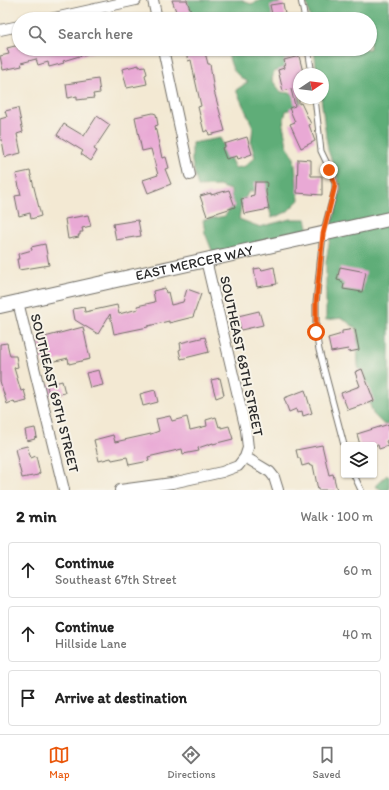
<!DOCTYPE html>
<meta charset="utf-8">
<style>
:root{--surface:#fff;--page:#f2f2f2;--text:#222;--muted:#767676;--line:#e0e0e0;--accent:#ea580c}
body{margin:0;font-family:Itim,sans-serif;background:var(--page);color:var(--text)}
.controls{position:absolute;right:12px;bottom:12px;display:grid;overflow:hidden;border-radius:4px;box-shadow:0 1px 3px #0004}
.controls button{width:36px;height:36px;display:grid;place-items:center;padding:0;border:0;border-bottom:1px solid var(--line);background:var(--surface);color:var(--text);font:20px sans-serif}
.compass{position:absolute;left:293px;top:68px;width:36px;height:36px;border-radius:50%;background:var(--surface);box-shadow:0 1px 3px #0004;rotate:77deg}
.stop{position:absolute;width:12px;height:12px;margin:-9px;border:3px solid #ea580c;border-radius:50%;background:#fff}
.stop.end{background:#ea580c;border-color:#fff;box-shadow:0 1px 4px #0008}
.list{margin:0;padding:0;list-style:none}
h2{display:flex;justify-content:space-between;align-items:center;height:52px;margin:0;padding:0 16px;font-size:17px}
h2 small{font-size:13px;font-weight:400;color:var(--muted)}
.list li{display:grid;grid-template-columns:26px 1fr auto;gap:12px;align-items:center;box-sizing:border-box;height:56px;margin:0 8px 8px;padding:0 8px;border:1px solid var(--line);border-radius:4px}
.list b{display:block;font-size:15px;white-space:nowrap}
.list p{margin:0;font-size:13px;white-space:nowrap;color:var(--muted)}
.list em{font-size:13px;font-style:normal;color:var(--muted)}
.icon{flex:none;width:22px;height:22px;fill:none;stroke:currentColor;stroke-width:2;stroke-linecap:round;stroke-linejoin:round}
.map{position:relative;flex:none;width:389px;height:490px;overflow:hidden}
.search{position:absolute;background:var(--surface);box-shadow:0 1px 3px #0004;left:12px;right:12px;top:12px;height:44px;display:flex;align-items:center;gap:10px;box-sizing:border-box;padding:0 14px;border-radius:22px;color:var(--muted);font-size:15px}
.sheet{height:244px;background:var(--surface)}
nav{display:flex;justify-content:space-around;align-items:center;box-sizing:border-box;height:56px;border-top:1px solid var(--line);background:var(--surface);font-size:11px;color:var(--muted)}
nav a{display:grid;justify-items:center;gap:2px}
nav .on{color:var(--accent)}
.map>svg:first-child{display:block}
</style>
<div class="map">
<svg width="389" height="490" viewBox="0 0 389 490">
<rect width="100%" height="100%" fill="#f7f3e8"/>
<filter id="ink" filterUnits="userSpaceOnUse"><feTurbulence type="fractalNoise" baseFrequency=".025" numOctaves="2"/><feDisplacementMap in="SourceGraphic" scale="8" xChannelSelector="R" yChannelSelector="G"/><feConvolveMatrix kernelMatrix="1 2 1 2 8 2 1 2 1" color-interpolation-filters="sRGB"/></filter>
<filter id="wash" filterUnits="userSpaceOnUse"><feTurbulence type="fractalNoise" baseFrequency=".012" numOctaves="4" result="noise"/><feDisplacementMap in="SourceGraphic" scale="16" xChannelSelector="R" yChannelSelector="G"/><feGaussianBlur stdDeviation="0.9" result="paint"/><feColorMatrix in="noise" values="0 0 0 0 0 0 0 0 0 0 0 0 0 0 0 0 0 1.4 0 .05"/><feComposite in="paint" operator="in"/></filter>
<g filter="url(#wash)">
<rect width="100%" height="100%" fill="#f3e9d3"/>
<path fill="#5fad78" stroke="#456c52" d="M181,0H241L251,4L261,0H278L283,16L277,19H170L184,13Z
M306,0H389V424H383L373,414L358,366L357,329L342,318L326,320V261L333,221L341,188L328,150L321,98H323V74H317L314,49H370V19H310Z
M227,49H268L272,56L285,54L293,63L290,71H274L272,80L281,92L299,94L301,105L286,111L283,124L287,145L294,158L299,200L287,212L272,218L264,191H249L241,206L239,219L260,227L290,219H306L309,230L213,253L205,233L203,220L225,216L231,207V190L219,186L198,187L192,162V143L220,138L235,168L245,166L255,157L251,143L253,127L236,90L248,82C232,73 231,66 227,49Z
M387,475L389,476V490H382L375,486Z"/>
<g id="blocks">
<path fill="#e9a9d5" d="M172,0H187L191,12L178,17Z
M283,3L286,19H273L270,5Z
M19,45V49H96V51L63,61L64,63L49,67L48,62L38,65L36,59L21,63L22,66L3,70L0,56L9,54L7,48Z
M185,49H204L208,64H210L214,91L225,131L209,135L208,130L204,132L198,107L201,106L195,79L191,60L188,61Z
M299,56L303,72L299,73V104L301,103L311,124L309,125L315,141L301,148L290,124L295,122L289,108L295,106L291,89L283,91L278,70L284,68L283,66L285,65L284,60Z
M139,65V67L145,66L147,74L145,75L147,84L127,88L122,69Z
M98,79L100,93L93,94L94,98L77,100V96L68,98L66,84Z
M18,108L23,132L17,134L21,153L5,157L2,140H0V119L7,117L5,111Z
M153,113L156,114L158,125L155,126L162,158L166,157L169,168L165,169L171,184L148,193L143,180L158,175L151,149L142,151L135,117Z
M97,116L110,125L94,149L97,151L91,161L81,154L83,151L57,135L64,124L84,136Z
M247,137L252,154L238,159L237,156L226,159L222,148L225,147L224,144Z
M298,159L311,160V176H322V195L297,193Z
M30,171L41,216L31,219L30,213L19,216L15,196L21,195L16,174Z
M255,182H267L266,192L269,209L244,214L241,199L251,197L250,196L254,195Z
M229,190L235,207L207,216L200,196L211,193V195Z
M88,215L91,226L82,228L83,232H80V235H78L79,237L68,239L65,219Z
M138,220L141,236L116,240L113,224Z
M45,244L49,265L19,270L17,259H19L18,254L32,250L31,247Z
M274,267L277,284L257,287L254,269L260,268L262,270Z
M340,267L366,272L362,292L343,289L344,284L341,282V281L337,280Z
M165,288L166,293L168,292L171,305L183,302L187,289L201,294L193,317L169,323V321L148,326V327L114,334L110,314L98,334L75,320L73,309L84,307L85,312L117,305L119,314L138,309L137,306L155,302L153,291Z
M259,311L263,325L241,330L238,316Z
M83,327L90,359L69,364L68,358L43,364L37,339Z
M355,329L359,350L349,352L348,349L331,352L328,338L342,334V331Z
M205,337L209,352L181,359L179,350L181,349L180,343Z
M7,343L10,356H16L18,367L14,368L21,391L24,390L27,401L15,404L14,401L7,404L0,381V344Z
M362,369L374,401L348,410L341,393L360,386L355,372Z
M99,370L103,385L90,388L86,373Z
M220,378L224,395L216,398L211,380Z
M62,381L65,393L49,396L47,385Z
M155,390L158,402L143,406L140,394Z
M305,390L312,413L303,416L302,411L297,413L296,409L289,412L284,398Z
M170,416L172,421L187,417L190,430L207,426L206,420L216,417L219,427L221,426V428L229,426L233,439L213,444V443L198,448L199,451L183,454L182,449L148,457L149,461L129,465L127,457L112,460L111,458L99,461L94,440L113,435L115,442L151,434L159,431L156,419Z
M389,424V440L386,441L388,446L379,449L378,445H360L357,434Z
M35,428L37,437L34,438L35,439L27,441L25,430Z
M322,445L329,475L333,474L337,490H318L313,465L310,466L309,464L302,466L300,458H298L296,450Z
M27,446L31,458L36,456L40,473L38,474V475L22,478L15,449Z"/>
</g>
</g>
<g filter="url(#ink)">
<use href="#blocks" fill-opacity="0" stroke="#716e66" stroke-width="1"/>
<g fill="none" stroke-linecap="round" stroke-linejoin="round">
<g stroke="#716e66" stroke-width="7">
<path id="lane" d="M301,0L305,19
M308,49L312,74
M315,98L321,151L333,176L335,184V190L323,234L316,303V332L319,350L344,445
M354,475L361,490"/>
</g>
<g stroke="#716e66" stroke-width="12">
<path id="street" d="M153,0L157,19
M50,19L136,0
M0,30L19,26
M163,49L190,175
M206,260L246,430L248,448L245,457L270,472L274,477L278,490
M18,302L64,490
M120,490L172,483L222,472L238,466L245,457"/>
</g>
<g stroke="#716e66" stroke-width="16">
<g id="secondary">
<path id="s1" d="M0,306L389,219"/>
</g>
</g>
<use href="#lane" stroke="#fff" stroke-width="5"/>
<use href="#street" stroke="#fff" stroke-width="10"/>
<use href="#secondary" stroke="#fff" stroke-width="14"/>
</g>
</g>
<g fill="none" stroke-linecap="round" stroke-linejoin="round" filter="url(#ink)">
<path stroke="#ea580c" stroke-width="5" d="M316,332V303L323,234L334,190L335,184L329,170"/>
</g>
<g text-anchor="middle" stroke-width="4" stroke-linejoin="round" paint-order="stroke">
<g font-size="14" fill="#2b2b2b" stroke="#f7f3e8">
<text dy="5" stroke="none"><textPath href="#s1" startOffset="199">EAST MERCER WAY</textPath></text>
<text transform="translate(242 356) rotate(78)" y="5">SOUTHEAST 68TH STREET</text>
<text transform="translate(55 393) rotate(76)" y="5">SOUTHEAST 69TH STREET</text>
</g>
</g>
</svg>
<div class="controls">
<button><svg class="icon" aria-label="layers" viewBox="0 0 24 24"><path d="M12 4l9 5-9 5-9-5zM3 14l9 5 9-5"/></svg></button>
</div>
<svg class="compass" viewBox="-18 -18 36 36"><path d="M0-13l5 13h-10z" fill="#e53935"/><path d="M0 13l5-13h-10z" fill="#767676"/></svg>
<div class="stop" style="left:316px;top:332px"></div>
<div class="stop end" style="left:329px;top:170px"></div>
<div class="search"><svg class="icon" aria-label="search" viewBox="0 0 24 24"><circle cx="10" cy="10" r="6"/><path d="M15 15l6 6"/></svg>Search here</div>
</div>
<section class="sheet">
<h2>2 min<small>Walk · 100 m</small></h2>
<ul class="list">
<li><svg class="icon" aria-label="ahead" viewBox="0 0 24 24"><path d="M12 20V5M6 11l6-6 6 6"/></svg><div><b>Continue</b><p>Southeast 67th Street</p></div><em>60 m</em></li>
<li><svg class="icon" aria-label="ahead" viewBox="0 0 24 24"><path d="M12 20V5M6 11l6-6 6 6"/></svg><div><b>Continue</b><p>Hillside Lane</p></div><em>40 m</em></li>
<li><svg class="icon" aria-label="arrive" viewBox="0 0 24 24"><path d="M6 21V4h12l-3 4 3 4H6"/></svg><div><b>Arrive at destination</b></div></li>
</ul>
</section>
<nav>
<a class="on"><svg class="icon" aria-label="map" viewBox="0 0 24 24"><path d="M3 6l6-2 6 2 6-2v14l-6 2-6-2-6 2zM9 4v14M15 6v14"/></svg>Map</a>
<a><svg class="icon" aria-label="directions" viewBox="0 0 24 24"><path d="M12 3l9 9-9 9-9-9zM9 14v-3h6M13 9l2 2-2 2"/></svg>Directions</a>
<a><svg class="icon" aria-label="saved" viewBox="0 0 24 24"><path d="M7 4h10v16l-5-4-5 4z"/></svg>Saved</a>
</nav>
